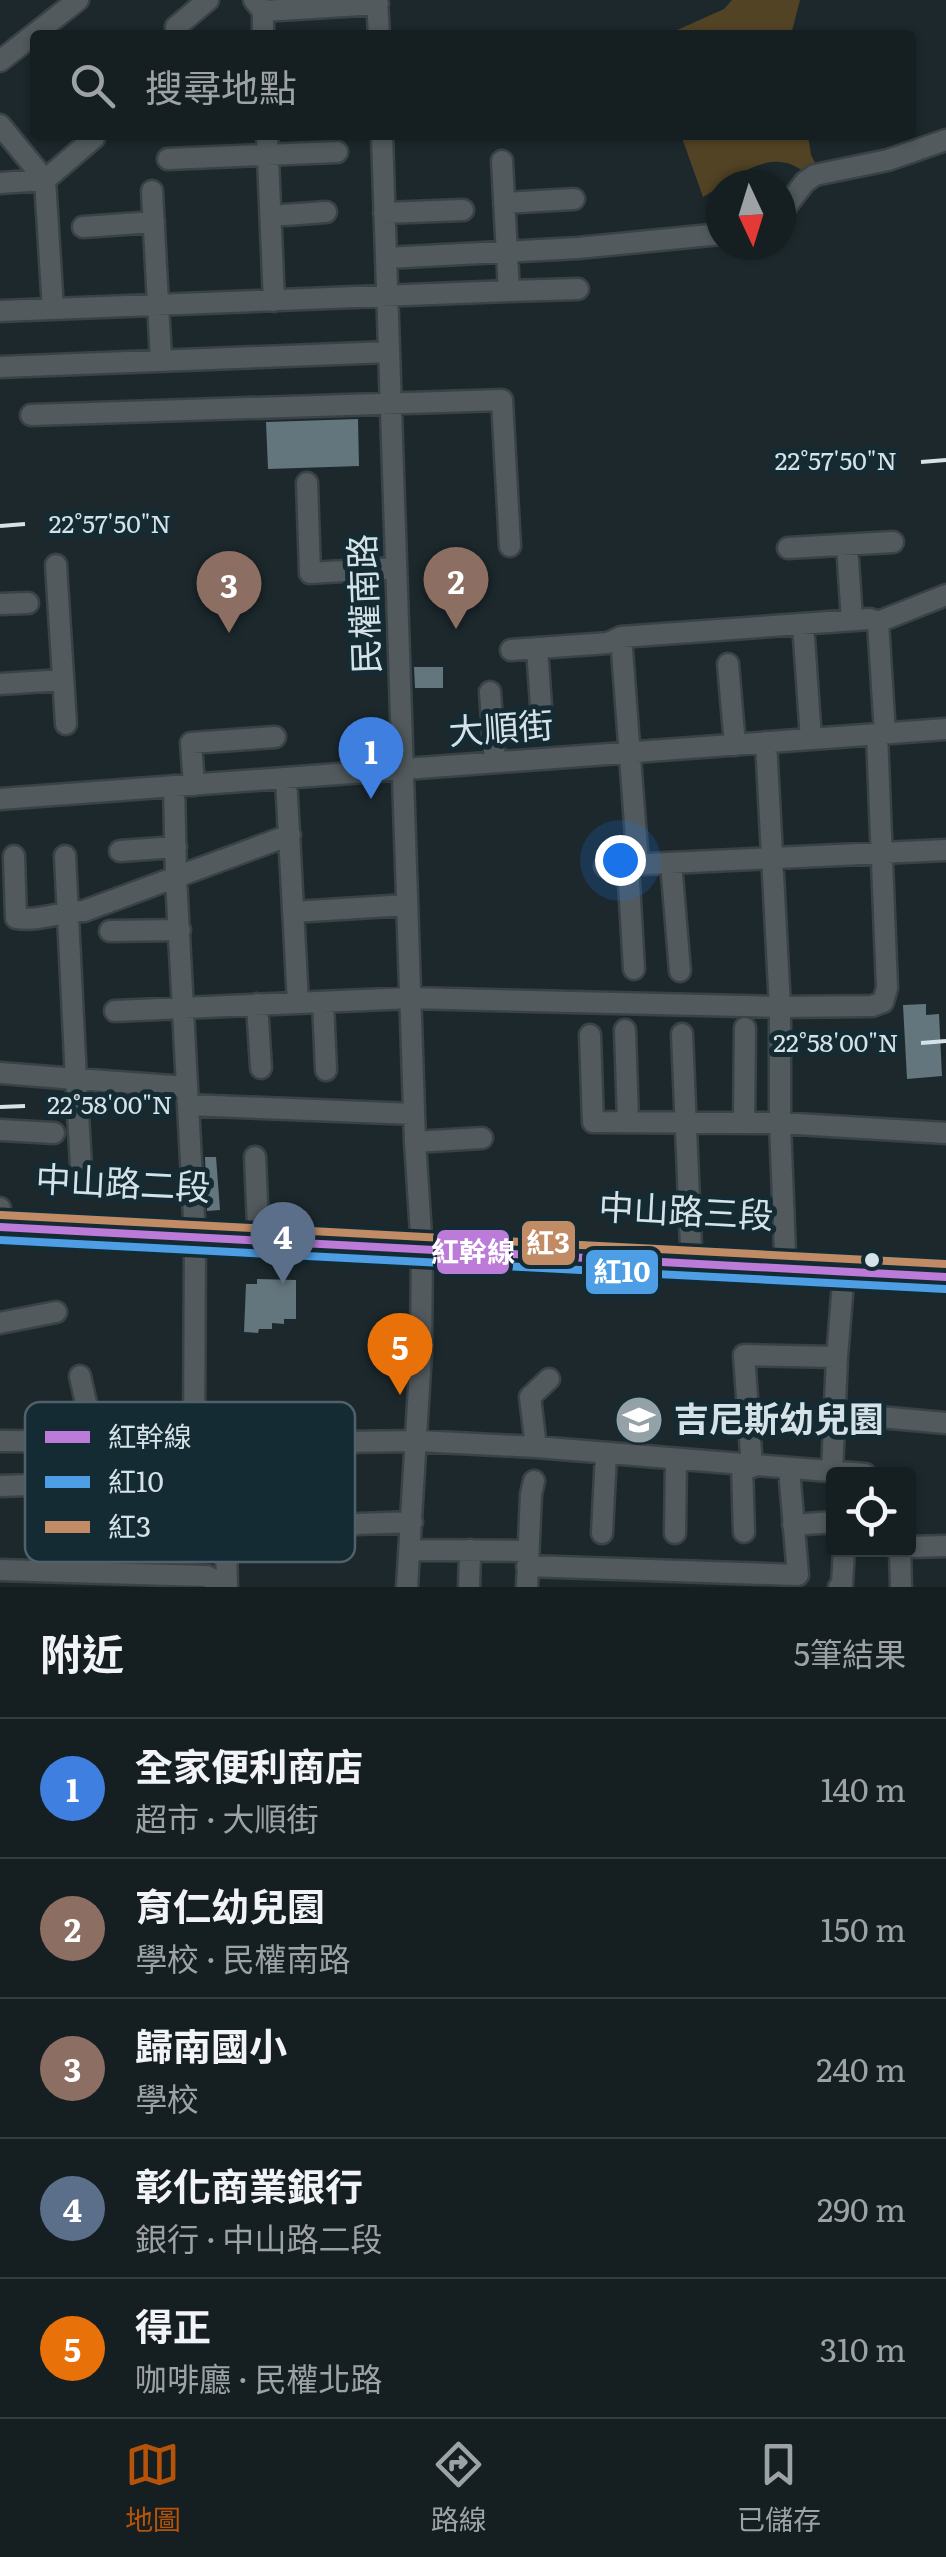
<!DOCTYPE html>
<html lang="zh-TW">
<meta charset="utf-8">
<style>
:root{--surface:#151e21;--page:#1e272a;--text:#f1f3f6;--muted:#9da2a5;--line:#343c3f;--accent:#b45309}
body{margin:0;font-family:Literata,"Noto Sans TC",serif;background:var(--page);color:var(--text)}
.controls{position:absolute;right:30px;bottom:30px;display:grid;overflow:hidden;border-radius:10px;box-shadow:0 2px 8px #0004}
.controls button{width:90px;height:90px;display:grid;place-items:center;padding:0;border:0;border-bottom:2px solid var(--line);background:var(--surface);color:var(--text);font:50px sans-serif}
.compass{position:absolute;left:706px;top:170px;width:90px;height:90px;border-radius:50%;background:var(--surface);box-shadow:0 2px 8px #0004;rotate:176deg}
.you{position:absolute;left:620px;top:860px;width:35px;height:35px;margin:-25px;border:8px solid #fff;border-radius:50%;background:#1a73e8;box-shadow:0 0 0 15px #1a73e833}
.badge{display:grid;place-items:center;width:65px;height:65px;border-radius:50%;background:var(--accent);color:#fff;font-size:32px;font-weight:700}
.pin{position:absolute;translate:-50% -82px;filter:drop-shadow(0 2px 5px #0008)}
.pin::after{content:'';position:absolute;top:52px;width:35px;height:30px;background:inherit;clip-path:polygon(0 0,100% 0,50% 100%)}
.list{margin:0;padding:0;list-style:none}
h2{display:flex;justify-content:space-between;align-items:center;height:130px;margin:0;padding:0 40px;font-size:42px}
h2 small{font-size:32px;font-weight:400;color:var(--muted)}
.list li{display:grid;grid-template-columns:65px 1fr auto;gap:30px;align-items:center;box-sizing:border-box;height:140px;padding:0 40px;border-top:2px solid var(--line)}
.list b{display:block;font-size:38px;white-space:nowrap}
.list p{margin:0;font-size:32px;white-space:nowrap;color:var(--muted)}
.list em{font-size:32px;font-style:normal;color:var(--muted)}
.icon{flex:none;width:55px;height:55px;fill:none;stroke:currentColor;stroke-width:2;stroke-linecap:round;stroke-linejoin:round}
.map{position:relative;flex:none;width:946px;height:1587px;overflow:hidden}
.search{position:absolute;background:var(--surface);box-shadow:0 2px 8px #0004;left:30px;right:30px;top:30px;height:110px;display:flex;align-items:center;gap:25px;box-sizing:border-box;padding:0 35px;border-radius:10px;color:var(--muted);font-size:38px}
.sheet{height:830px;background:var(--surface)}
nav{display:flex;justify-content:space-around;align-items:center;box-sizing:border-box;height:140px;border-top:2px solid var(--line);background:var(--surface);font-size:28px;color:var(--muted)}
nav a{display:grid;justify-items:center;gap:5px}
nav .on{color:var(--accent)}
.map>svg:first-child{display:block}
</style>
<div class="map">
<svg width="946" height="1587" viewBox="0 0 946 1587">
<rect width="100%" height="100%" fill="#1c282c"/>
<path fill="#524325" d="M732,0H800L791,35H666L724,9Z
M681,135H808L811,155L819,170L806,174C772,143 733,179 703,197Z"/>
<path fill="#64767d" d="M358,419L359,466L268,469L266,422Z
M414,667H443V688H415Z
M926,1004V1015L939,1014L942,1076L907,1079L903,1005Z
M205,1157H216L220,1210L207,1211Z
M257,1279L296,1280V1319H284V1324L272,1323V1329H259L258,1333L244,1332L246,1284H257Z"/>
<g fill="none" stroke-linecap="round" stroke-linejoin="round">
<g stroke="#394246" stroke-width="25">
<path id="minor" d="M254,0L263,11V35
M377,0L379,35
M263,11L378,4
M176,27L208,0
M0,61L78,0
M0,125L45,180L53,309
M267,135L274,301
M382,135L415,1142L422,1250L421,1353L407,1587
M168,159L337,152
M0,183L45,180L94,138
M152,191L161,360
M504,203L574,199
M384,213L463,210
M781,213L805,182L815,175L888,160L946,140
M271,216L326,212
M83,227L154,222
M386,258L578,248L721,234
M509,291L578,289
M0,311L509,291L502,161
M0,367L389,352
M31,415L502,400L510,546
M307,483L310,573L396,568
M847,545L852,620
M788,548L893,542
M56,565L66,724
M0,604L28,603
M878,622L946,595
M803,624L811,739
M537,648L542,720
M511,650L608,643L621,637
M728,664L735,745
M0,684L63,680
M490,692L495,762
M766,742L780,1007V1123L785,1252
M286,778L298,1003
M194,785L191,743L275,737
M174,786L176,878L195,1237L194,1443
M0,799L946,729
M120,851L176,847
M14,856L16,918C38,922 61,911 84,911L290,835
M671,863L680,971
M638,864L621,637L870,619L878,622L885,734
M628,865L634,969
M605,866L946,850
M293,912L407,905
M110,931L180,930
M323,1002L326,1070
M257,1004L261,1068
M115,1011L410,998L780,1007L872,1006L883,1002L887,988L877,734
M625,1030L628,1122
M682,1034L691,1247
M590,1035L593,1122L780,1123L946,1133
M0,1073L76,1079L65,856
M188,1105L414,1114
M744,1123L745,1028
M0,1130L54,1133
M415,1142L482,1138
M255,1157L258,1226
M81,1166L76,1079L187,1087
M0,1208V1213
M0,1323L56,1312
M80,1376L95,1443
M835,1413L946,1423
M0,1441L264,1443L418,1441L536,1447L865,1474
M37,1443L40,1484
M536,1447L530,1397L549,1379
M742,1466L744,1532
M752,1467L744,1355L837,1357
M832,1472L837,1357L844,1271
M0,1486L86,1483
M262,1495L264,1443
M225,1496L227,1587
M793,1525L834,1522
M319,1530L358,1524L412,1522
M602,1533L606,1454
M675,1533L676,1460
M908,1547L946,1546
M410,1550L528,1551
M900,1550L901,1587
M527,1566L798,1575L789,1469
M0,1570L207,1576L225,1587
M469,1587L470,1550
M527,1587L531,1494L534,1481
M839,1587L842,1584L844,1550"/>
</g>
<g stroke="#394246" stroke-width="30">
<path id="major" d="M0,1227L946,1277"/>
</g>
<use href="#minor" stroke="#525a5d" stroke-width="20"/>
<use href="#major" stroke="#566469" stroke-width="25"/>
<g stroke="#152b33" stroke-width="15">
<path id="bus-1" d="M0,1227L946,1277"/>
</g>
<g stroke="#152b33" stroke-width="15">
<path id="bus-2" d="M0,1240L945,1289"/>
</g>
<g stroke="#152b33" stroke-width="15">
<path id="bus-3" d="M1,1215L946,1264"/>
</g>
<use href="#bus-1" stroke="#bd7bd9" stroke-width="8"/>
<use href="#bus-2" stroke="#4d9ee5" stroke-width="8"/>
<use href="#bus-3" stroke="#c18c65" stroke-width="8"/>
</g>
<path fill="none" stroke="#d5e2e8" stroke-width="4" d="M921,462L946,460M0,526L25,524M921,1043L946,1041M0,1107L25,1106"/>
<defs>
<g id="school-disc" transform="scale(2.5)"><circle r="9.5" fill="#94a1a6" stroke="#152b33"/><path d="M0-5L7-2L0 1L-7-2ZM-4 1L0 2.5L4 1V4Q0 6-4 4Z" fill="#fff"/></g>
</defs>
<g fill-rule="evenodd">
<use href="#school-disc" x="639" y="1420"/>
</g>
<circle fill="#d5e2e8" stroke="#152b33" stroke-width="4" cx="872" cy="1260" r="9"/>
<g text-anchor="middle" stroke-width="10" stroke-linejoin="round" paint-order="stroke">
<g font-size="35" fill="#d5e2e8" stroke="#152b33">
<text transform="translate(365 604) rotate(-92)" y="12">民權南路</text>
<text transform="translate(501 729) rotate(-4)" y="12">大順街</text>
<text transform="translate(123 1184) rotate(3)" y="12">中山路二段</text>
<text transform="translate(686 1212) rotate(3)" y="12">中山路三段</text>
</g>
<g font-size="35" font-weight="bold" fill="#d5e2e8" stroke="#152b33" text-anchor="start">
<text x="674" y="1432">吉尼斯幼兒園</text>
</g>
</g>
<rect x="25" y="1402" width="330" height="160" rx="15" fill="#152b33" stroke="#4f6269" stroke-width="2.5"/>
<rect x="45" y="1431" width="45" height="12" fill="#bd7bd9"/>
<rect x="45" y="1476" width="45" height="12" fill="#4d9ee5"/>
<rect x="45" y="1521" width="45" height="12" fill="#c18c65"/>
<g font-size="28" fill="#d5e2e8">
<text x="108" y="1447">紅幹線</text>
<text x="108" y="1492">紅10</text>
<text x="108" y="1537">紅3</text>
</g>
<g font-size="25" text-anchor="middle" fill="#d5e2e8" stroke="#152b33" stroke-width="10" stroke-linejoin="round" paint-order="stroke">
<text x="836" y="470">22°57'50"N</text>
<text x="110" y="533">22°57'50"N</text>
<text x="836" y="1052">22°58'00"N</text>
<text x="110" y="1114">22°58'00"N</text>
</g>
<g stroke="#152b33" stroke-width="4">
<rect x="520" y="1219" width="57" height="48" rx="10" fill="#c18c65"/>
<rect x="435" y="1228" width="76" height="48" rx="10" fill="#bd7bd9"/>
<rect x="584" y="1248" width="76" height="48" rx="10" fill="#4d9ee5"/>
</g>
<g font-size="28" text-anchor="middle" font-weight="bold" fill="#fff">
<text x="548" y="1253">紅3</text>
<text x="473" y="1262">紅幹線</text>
<text x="622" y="1282">紅10</text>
</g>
</svg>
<div class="controls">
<button><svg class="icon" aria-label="locate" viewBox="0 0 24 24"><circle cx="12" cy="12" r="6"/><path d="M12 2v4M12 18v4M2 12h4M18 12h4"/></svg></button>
</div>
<svg class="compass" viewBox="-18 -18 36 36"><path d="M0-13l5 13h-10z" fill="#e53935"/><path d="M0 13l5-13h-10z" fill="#9da2a5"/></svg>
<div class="you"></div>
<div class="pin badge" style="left:371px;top:799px;background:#3f7fe0">1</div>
<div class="pin badge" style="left:456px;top:629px;background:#8d6e63">2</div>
<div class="pin badge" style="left:229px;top:633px;background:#8d6e63">3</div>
<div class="pin badge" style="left:283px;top:1284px;background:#5c6f8a">4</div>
<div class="pin badge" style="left:400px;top:1395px;background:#e8710a">5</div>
<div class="search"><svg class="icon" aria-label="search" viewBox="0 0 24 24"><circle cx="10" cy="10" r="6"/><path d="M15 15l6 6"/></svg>搜尋地點</div>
</div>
<section class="sheet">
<h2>附近<small>5筆結果</small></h2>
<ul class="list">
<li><span class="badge" style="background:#3f7fe0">1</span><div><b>全家便利商店</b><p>超市 · 大順街</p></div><em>140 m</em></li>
<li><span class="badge" style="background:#8d6e63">2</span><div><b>育仁幼兒園</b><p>學校 · 民權南路</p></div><em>150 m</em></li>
<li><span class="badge" style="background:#8d6e63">3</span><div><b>歸南國小</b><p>學校</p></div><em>240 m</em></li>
<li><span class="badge" style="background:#5c6f8a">4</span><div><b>彰化商業銀行</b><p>銀行 · 中山路二段</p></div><em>290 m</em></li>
<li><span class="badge" style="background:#e8710a">5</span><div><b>得正</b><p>咖啡廳 · 民權北路</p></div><em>310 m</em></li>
</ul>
</section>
<nav>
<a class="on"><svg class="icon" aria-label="map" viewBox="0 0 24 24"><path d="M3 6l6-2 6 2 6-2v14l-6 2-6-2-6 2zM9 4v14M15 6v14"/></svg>地圖</a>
<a><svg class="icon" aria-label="directions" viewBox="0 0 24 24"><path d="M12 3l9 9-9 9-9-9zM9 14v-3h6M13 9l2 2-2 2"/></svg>路線</a>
<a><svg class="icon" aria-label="saved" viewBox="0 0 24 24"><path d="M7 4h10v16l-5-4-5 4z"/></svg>已儲存</a>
</nav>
